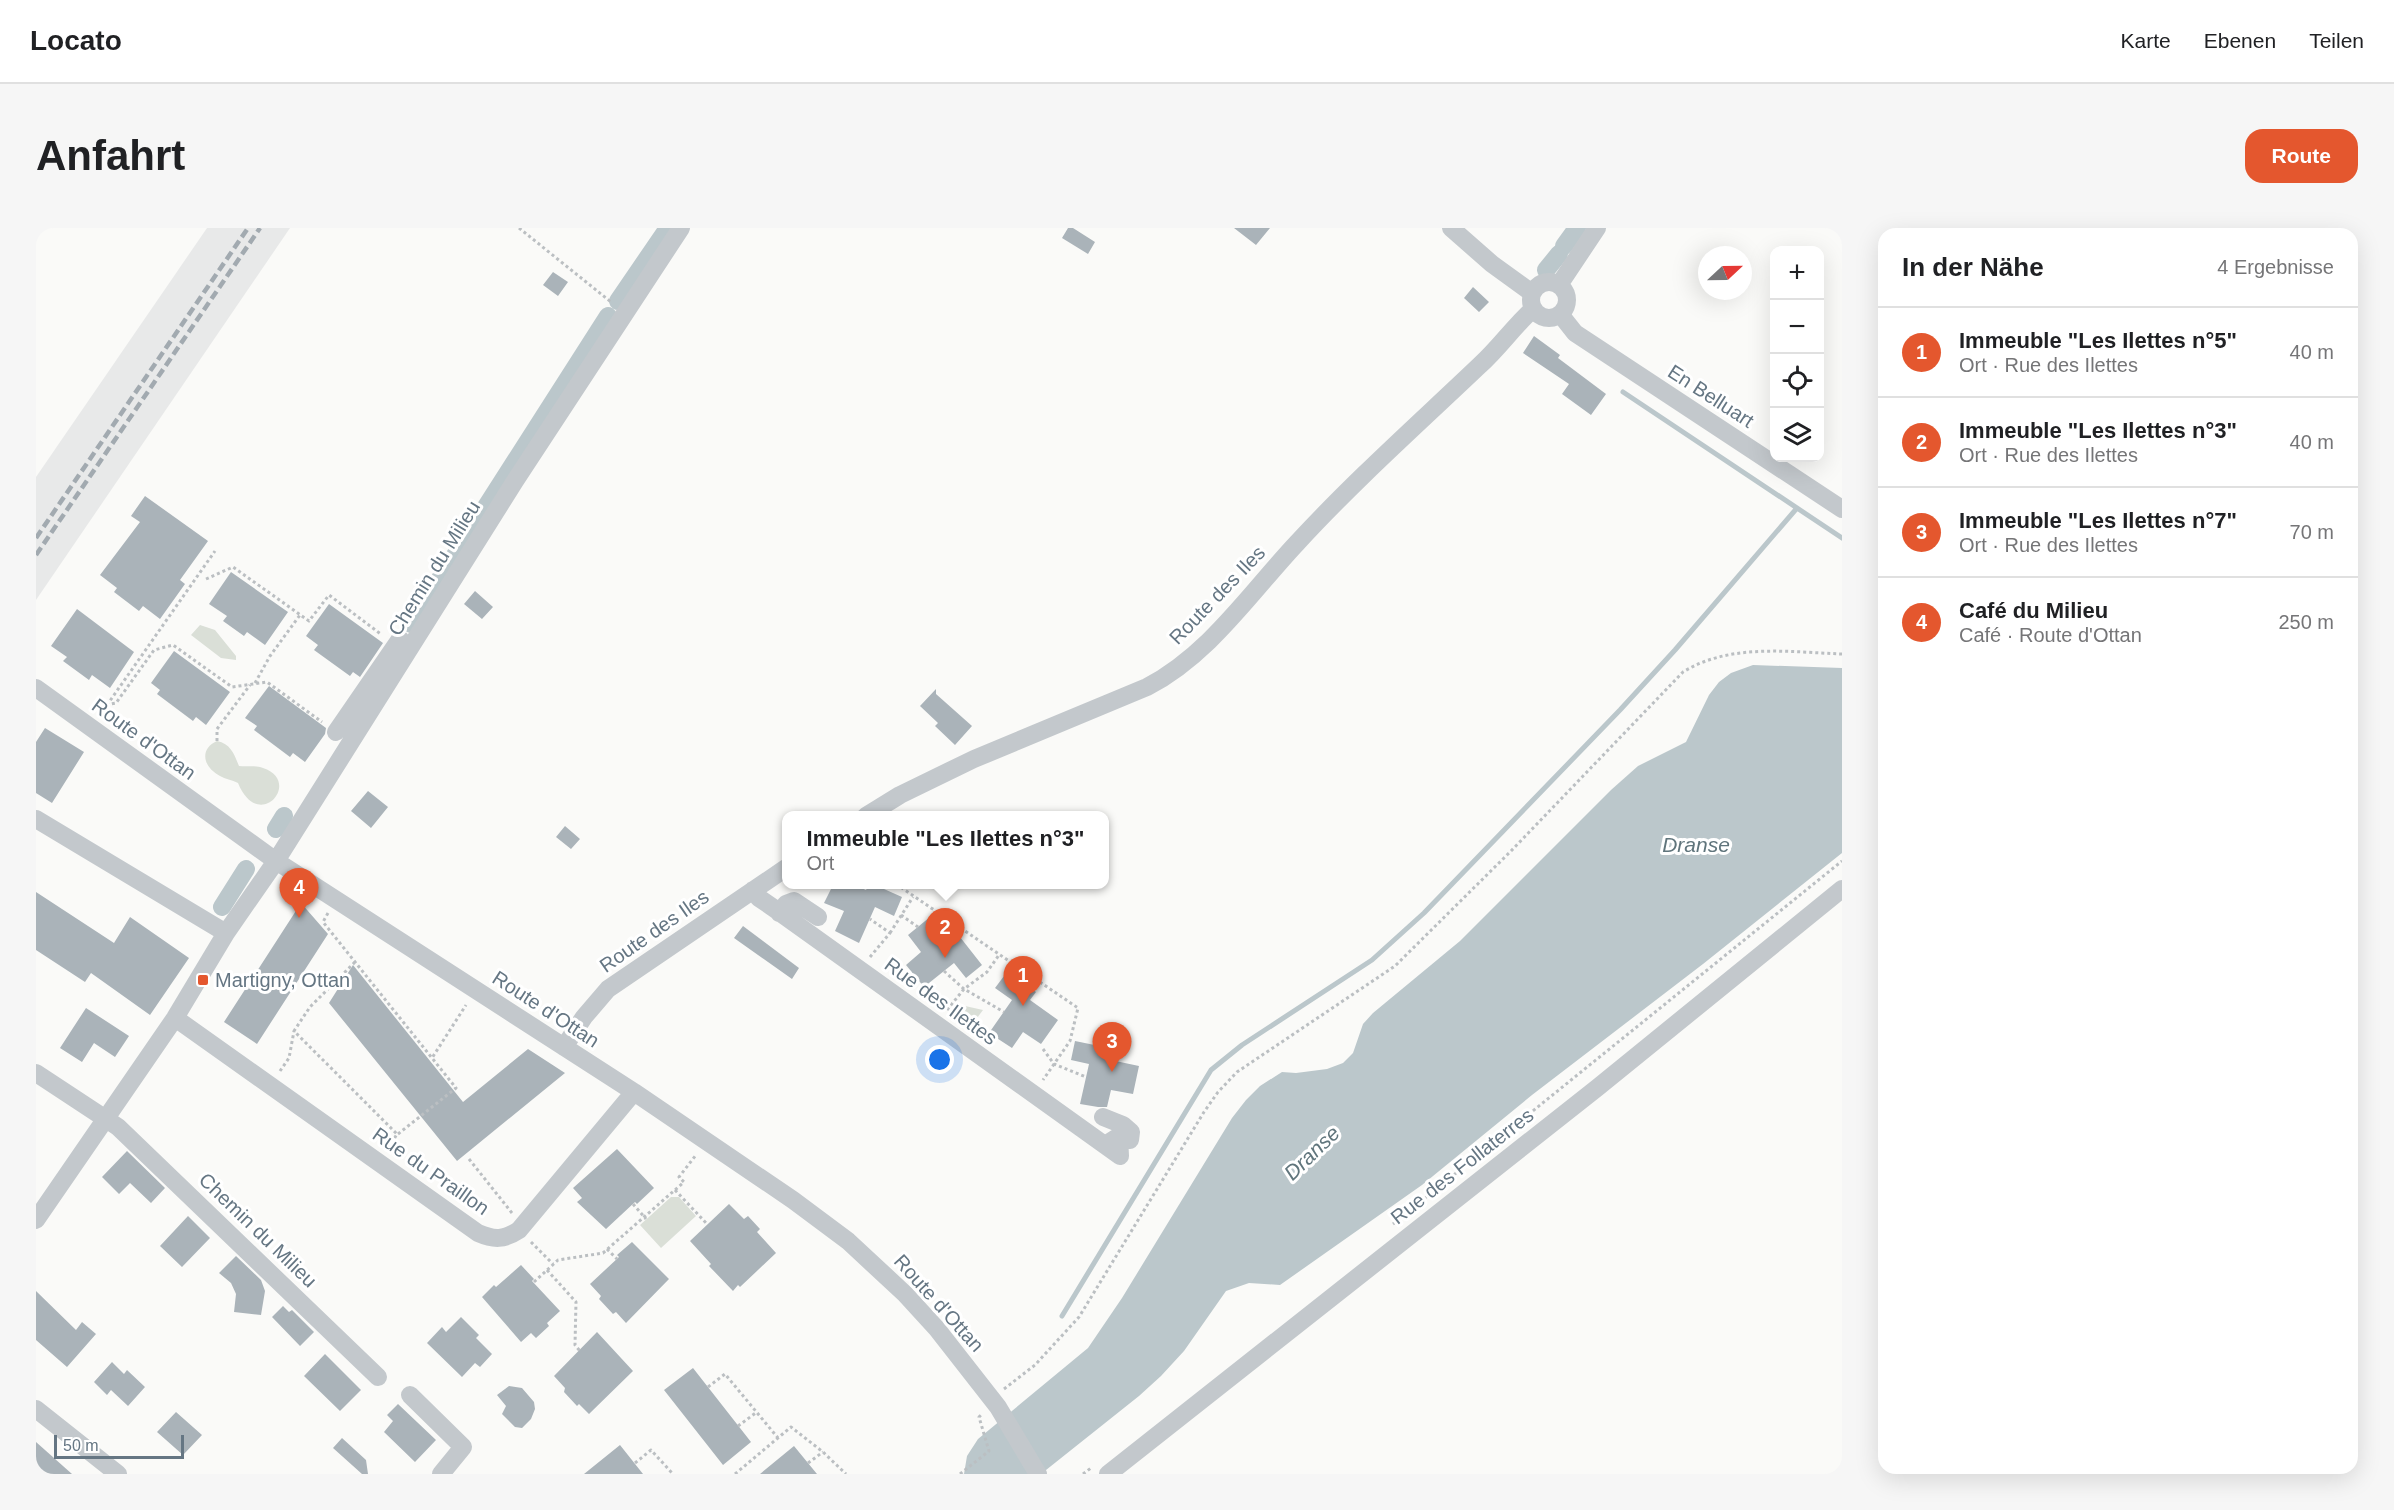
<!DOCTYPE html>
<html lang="de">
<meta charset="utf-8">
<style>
:root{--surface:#fff;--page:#f6f6f6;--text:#202124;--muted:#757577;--line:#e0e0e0;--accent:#e4572e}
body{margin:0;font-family:Helvetica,sans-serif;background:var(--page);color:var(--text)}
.controls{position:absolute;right:18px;top:18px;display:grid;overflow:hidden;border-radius:12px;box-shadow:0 6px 24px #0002}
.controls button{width:54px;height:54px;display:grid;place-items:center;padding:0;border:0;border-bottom:2px solid var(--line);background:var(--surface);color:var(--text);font:30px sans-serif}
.compass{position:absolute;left:1662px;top:18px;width:54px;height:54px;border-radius:50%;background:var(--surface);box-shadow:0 6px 24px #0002;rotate:68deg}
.scale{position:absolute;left:18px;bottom:15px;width:130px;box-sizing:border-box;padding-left:6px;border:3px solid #657683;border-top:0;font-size:16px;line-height:21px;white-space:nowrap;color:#657683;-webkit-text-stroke:4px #fff;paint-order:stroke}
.you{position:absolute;left:904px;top:832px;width:21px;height:21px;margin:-15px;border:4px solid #fff;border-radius:50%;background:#1a73e8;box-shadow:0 0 0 9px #1a73e833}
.badge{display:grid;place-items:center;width:39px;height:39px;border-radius:50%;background:var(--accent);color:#fff;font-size:20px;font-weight:700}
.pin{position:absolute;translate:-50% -50px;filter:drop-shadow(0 2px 3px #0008)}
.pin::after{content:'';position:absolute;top:32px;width:21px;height:18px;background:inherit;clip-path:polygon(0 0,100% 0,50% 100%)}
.popup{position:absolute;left:746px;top:583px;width:327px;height:78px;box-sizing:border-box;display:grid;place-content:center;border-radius:12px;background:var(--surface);filter:drop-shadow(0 2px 4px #0005);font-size:20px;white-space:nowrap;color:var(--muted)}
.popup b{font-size:22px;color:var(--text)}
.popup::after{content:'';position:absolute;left:50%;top:100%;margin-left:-12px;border:12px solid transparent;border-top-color:var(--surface)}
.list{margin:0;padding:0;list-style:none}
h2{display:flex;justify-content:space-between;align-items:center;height:78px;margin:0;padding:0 24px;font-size:26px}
h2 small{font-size:20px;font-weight:400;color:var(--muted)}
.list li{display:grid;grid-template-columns:39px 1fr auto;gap:18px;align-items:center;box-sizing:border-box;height:90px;padding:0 24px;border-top:2px solid var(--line)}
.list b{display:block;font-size:22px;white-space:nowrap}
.list p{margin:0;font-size:20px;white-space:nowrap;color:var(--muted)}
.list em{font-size:20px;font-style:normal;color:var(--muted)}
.icon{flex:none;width:33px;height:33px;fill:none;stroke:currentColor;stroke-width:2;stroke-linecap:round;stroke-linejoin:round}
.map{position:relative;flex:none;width:1806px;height:1246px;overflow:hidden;border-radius:18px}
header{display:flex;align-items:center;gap:36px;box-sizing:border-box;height:84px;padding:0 30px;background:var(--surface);border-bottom:2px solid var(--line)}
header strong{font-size:28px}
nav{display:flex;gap:33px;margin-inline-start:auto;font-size:21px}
.intro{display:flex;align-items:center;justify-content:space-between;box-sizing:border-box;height:144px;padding:0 36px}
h1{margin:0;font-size:42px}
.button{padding:15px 27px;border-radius:18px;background:var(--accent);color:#fff;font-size:21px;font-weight:700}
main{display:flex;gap:36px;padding:0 36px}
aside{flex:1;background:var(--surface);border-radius:18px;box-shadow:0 6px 24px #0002}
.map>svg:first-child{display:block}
</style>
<header>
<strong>Locato</strong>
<nav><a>Karte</a><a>Ebenen</a><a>Teilen</a></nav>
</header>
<div class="intro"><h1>Anfahrt</h1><a class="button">Route</a></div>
<main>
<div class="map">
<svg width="1806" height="1246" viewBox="0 0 1806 1246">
<rect width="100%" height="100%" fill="#fafaf8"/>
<path fill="#e8e9e9" d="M171,0H254L0,372V249Z"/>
<path fill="#dadfd7" d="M164,397L179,402L200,428V432L185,430L155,407Z
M181,513C195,516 198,526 203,538C211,539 220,537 227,540C267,553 223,606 202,555C196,552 189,551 184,548C167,539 163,521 181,513Z
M920,776L947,782L932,802L912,788Z
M635,969H643L660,988L625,1020L604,997Z"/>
<path fill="#bbc7cb" d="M1717,437L1806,440V625L1667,736L1496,867L1386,957L1244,1057L1213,1055L1190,1063L1148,1123L1125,1148L1103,1168L1005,1246H928L931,1228L942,1211L1052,1120L1086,1070L1196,890L1210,872L1224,858L1246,844L1260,845L1291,841L1307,835L1317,825L1327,796L1337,785L1424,713L1575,562L1602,538L1650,514L1673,467L1683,454L1695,445Z"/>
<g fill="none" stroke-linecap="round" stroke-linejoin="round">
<path stroke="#bbc7cb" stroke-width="5" d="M1587,164L1806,310
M1026,1088L1175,842L1206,817L1336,732L1388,685L1584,482L1639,422L1761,280"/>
<path stroke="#bbc7cb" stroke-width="18" d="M1528,18L1541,0
M1510,42L1523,26
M582,73L632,0
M375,396L572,88
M240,601L248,588
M186,679L210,641"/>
</g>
<path fill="#aab3b9" d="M1032,0H1037L1059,14L1052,26L1026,10Z
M1198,0H1234L1220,17Z
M517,44L532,54L522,68L507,57Z
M1437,59L1453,74L1443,84L1428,70Z
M1498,108L1524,127L1522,130L1570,166L1555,187L1526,166L1533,156L1487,125Z
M109,268L172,313L144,352L149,356L124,391L107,378L103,383L78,364L81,360L64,347L104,294L95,288Z
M195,344L252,384L229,417L211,404L208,408L187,393L191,388L173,376Z
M439,363L457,379L446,391L428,376Z
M293,376L347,415L324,449L317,444L314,448L278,422L282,417L270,408Z
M41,381L98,424L74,460L56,447L53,452L27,433L31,429L15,418Z
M138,423L194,464L170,497L160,489L157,493L121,466L124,462L115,455Z
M233,458L290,500L289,506L269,534L257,525L254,529L218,502L221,498L209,490Z
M900,461V466L936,498L919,517L899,498L902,495L884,478Z
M9,500L48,524L16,575L0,565V514Z
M332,563L352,579L335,600L315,583Z
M529,598L544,611L535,621L520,609Z
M797,657H818L830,662L833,657H839L866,669L858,688L839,679L823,715L799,703L808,683L788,675Z
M0,664L78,715L94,689L153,730L114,787L55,745L49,754L0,722Z
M265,675L292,706L221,816L188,794Z
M894,689L915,716L924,709L946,737L930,750L918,735L888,759L870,737L885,724L872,707Z
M707,698L763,740L756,751L698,710Z
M317,737L427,874L492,821L529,845L421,933L293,775Z
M971,744L1000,764L994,772L1022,792L1005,816L987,804L976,820L953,805L976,772L959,760Z
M50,780L93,808L79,829L58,815L46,834L24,820Z
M1039,813L1073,820L1070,831L1103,838L1097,866L1075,862L1071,879H1062L1044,876L1053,836L1035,832Z
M581,921L618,960L601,976L599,974L570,1001L541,974L546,970L537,960Z
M91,923L129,960L115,975L94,955L83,966L66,949Z
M693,976L708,991L712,988L724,1001L721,1004L740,1025L704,1059L702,1057L697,1063L673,1038L675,1036L654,1013Z
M152,988L174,1010L146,1039L124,1018Z
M596,1014L633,1051L590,1095L580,1084L577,1086L563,1071L565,1068L554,1056L583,1029L581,1027Z
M200,1028L225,1052L229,1063L225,1087L198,1084L200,1066L195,1055L183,1045Z
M485,1037L498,1051L496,1053L524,1083L511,1095L513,1098L500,1110L495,1105L485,1114L446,1069L458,1057L460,1059Z
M0,1063L40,1102L46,1094L60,1106L31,1139L0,1112Z
M247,1078L253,1084L256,1082L278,1104L264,1118L236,1089Z
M425,1089L443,1107L440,1110L456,1126L444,1139L439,1135L426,1149L391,1115L406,1099L410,1104Z
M561,1104L597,1143L553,1186L543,1176L541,1178L528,1164L529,1160L518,1148Z
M289,1126L325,1162L304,1183L268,1148Z
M76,1134L88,1146L91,1142L109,1159L92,1178L75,1162L71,1167L58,1154Z
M657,1140L715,1214L687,1237L628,1162Z
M473,1158L486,1160L498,1174L499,1181L495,1191L486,1200L479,1199L466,1186L470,1178L461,1167Z
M362,1176L400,1212L379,1234L348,1204L357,1193L351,1187Z
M140,1184L166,1207L147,1227L121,1204Z
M306,1210L330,1232L332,1246H326L297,1220Z
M0,1214L36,1246H0Z
M584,1217L607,1246H548Z
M758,1218L781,1246H724Z"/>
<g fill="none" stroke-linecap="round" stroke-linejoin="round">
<path stroke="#bbbfc2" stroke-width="3" stroke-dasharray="3 3" stroke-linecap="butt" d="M483,0L575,74
M170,351L197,339L273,393L293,367L346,407
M219,455L234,428L264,387
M70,477L80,475L118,422L137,417L196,459L231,454L286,494
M64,487L179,323
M181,513V501L214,457
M860,656L1042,780L1034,813L1007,852
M292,685L287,694L396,830
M865,687L882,699
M854,705L877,669
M834,729L854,705L834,691
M319,734L274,779L258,803L361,906L352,921
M908,743L928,761L968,784
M911,782L928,761L951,744L963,727
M1007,821L1018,836L1050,849
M244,843L253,830L258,803
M362,906L420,860L396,830L430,777
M433,931L476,985
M639,962L671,996
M597,976L610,991
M1357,996L1806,633
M495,1014L517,1036
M571,1021L581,1031
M511,1042L540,1074L539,1117L544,1123
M498,1054L522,1032L567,1025L648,954L643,949L660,927
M672,1159L689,1146L742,1210
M968,1161L999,1137L1043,1089L1168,884L1182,864L1201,844L1359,738L1475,623L1647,444C1694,415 1753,424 1806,426
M702,1198L721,1184
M599,1235L615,1222L637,1246
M772,1235L787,1224
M699,1246L755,1199L787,1224L810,1246
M924,1246L953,1223L943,1189L946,1186
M1047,1246L1055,1240"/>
<path stroke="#c3c8cc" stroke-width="18" d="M1415,0L1456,36L1496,65
M1495 72a18 18 0 1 1 36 0a18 18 0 1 1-36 0Z
M1523,57L1561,0
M1524,86L1539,105L1806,281
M0,460L240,633L598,864L757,972L812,1013L869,1066L901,1101L962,1179L1002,1246
M300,504L364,411
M830,588L864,567L938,531L1111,459C1173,427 1214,365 1261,315C1319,252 1382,196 1444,137C1463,120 1478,98 1497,81
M0,591L190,705
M717,662L723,670L739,681L1084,928L1083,908L1069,917
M743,685L750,676L758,673L782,689
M139,790L442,1005C458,1012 468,1012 483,1002L598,864
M528,819L548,789L572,761L750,640
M0,845L82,899L342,1149
M1067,889L1087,897L1095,904L1094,912
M0,992L139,790L190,705L240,633L479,253L645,0
M374,1167L427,1219L405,1246
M0,1181L82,1246
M1072,1246L1561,860L1806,661"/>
<path stroke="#a2aab0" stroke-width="4.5" stroke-dasharray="9 4.5" stroke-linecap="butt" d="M0,310L212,0
M0,327L224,0"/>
</g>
<rect fill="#e4572e" stroke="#fff" stroke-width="2" x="161" y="746" width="12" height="12" rx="3"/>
<g text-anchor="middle" stroke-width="6" stroke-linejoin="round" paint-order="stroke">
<g font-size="20" fill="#657683" stroke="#fff">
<text transform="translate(1675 168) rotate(33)" y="7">En Belluart</text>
<text transform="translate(398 340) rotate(-58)" y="7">Chemin du Milieu</text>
<text transform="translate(1181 367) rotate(-46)" y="7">Route des Iles</text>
<text transform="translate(108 511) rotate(36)" y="7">Route d'Ottan</text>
<text transform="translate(618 703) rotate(-35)" y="7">Route des Iles</text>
<text transform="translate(905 773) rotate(36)" y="7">Rue des Ilettes</text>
<text transform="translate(510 781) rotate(33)" y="7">Route d'Ottan</text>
<text transform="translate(1426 938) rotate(-38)" y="7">Rue des Follaterres</text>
<text transform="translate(395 943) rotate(35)" y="7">Rue du Praillon</text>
<text transform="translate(222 1002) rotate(44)" y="7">Chemin du Milieu</text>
<text transform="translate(903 1075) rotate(48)" y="7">Route d'Ottan</text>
</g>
<g font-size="20" fill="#657683" stroke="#fff" text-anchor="start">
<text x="179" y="759">Martigny, Ottan</text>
</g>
<g font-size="21" font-style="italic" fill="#60757c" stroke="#fff">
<text x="1660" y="624">Dranse</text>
<text transform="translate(1276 925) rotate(-44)" y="7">Dranse</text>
</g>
</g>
</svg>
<div class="controls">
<button>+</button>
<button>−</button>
<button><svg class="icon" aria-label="locate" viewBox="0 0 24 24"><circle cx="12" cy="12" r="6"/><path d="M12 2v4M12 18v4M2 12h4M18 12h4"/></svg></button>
<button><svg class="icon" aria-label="layers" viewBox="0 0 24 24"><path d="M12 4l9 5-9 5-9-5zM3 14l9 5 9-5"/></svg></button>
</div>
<svg class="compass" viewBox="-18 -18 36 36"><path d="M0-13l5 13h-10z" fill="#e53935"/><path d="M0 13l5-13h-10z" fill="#757577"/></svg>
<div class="scale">50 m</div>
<div class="you"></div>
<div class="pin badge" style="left:987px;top:778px">1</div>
<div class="pin badge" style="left:909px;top:730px">2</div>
<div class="popup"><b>Immeuble &quot;Les Ilettes n°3&quot;</b>Ort</div>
<div class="pin badge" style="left:1076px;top:844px">3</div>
<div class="pin badge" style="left:263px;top:690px">4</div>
</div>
<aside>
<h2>In der Nähe<small>4 Ergebnisse</small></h2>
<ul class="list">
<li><span class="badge">1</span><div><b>Immeuble &quot;Les Ilettes n°5&quot;</b><p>Ort · Rue des Ilettes</p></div><em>40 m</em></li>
<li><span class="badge">2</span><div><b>Immeuble &quot;Les Ilettes n°3&quot;</b><p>Ort · Rue des Ilettes</p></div><em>40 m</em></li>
<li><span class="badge">3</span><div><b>Immeuble &quot;Les Ilettes n°7&quot;</b><p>Ort · Rue des Ilettes</p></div><em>70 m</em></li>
<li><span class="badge">4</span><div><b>Café du Milieu</b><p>Café · Route d'Ottan</p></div><em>250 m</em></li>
</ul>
</aside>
</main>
